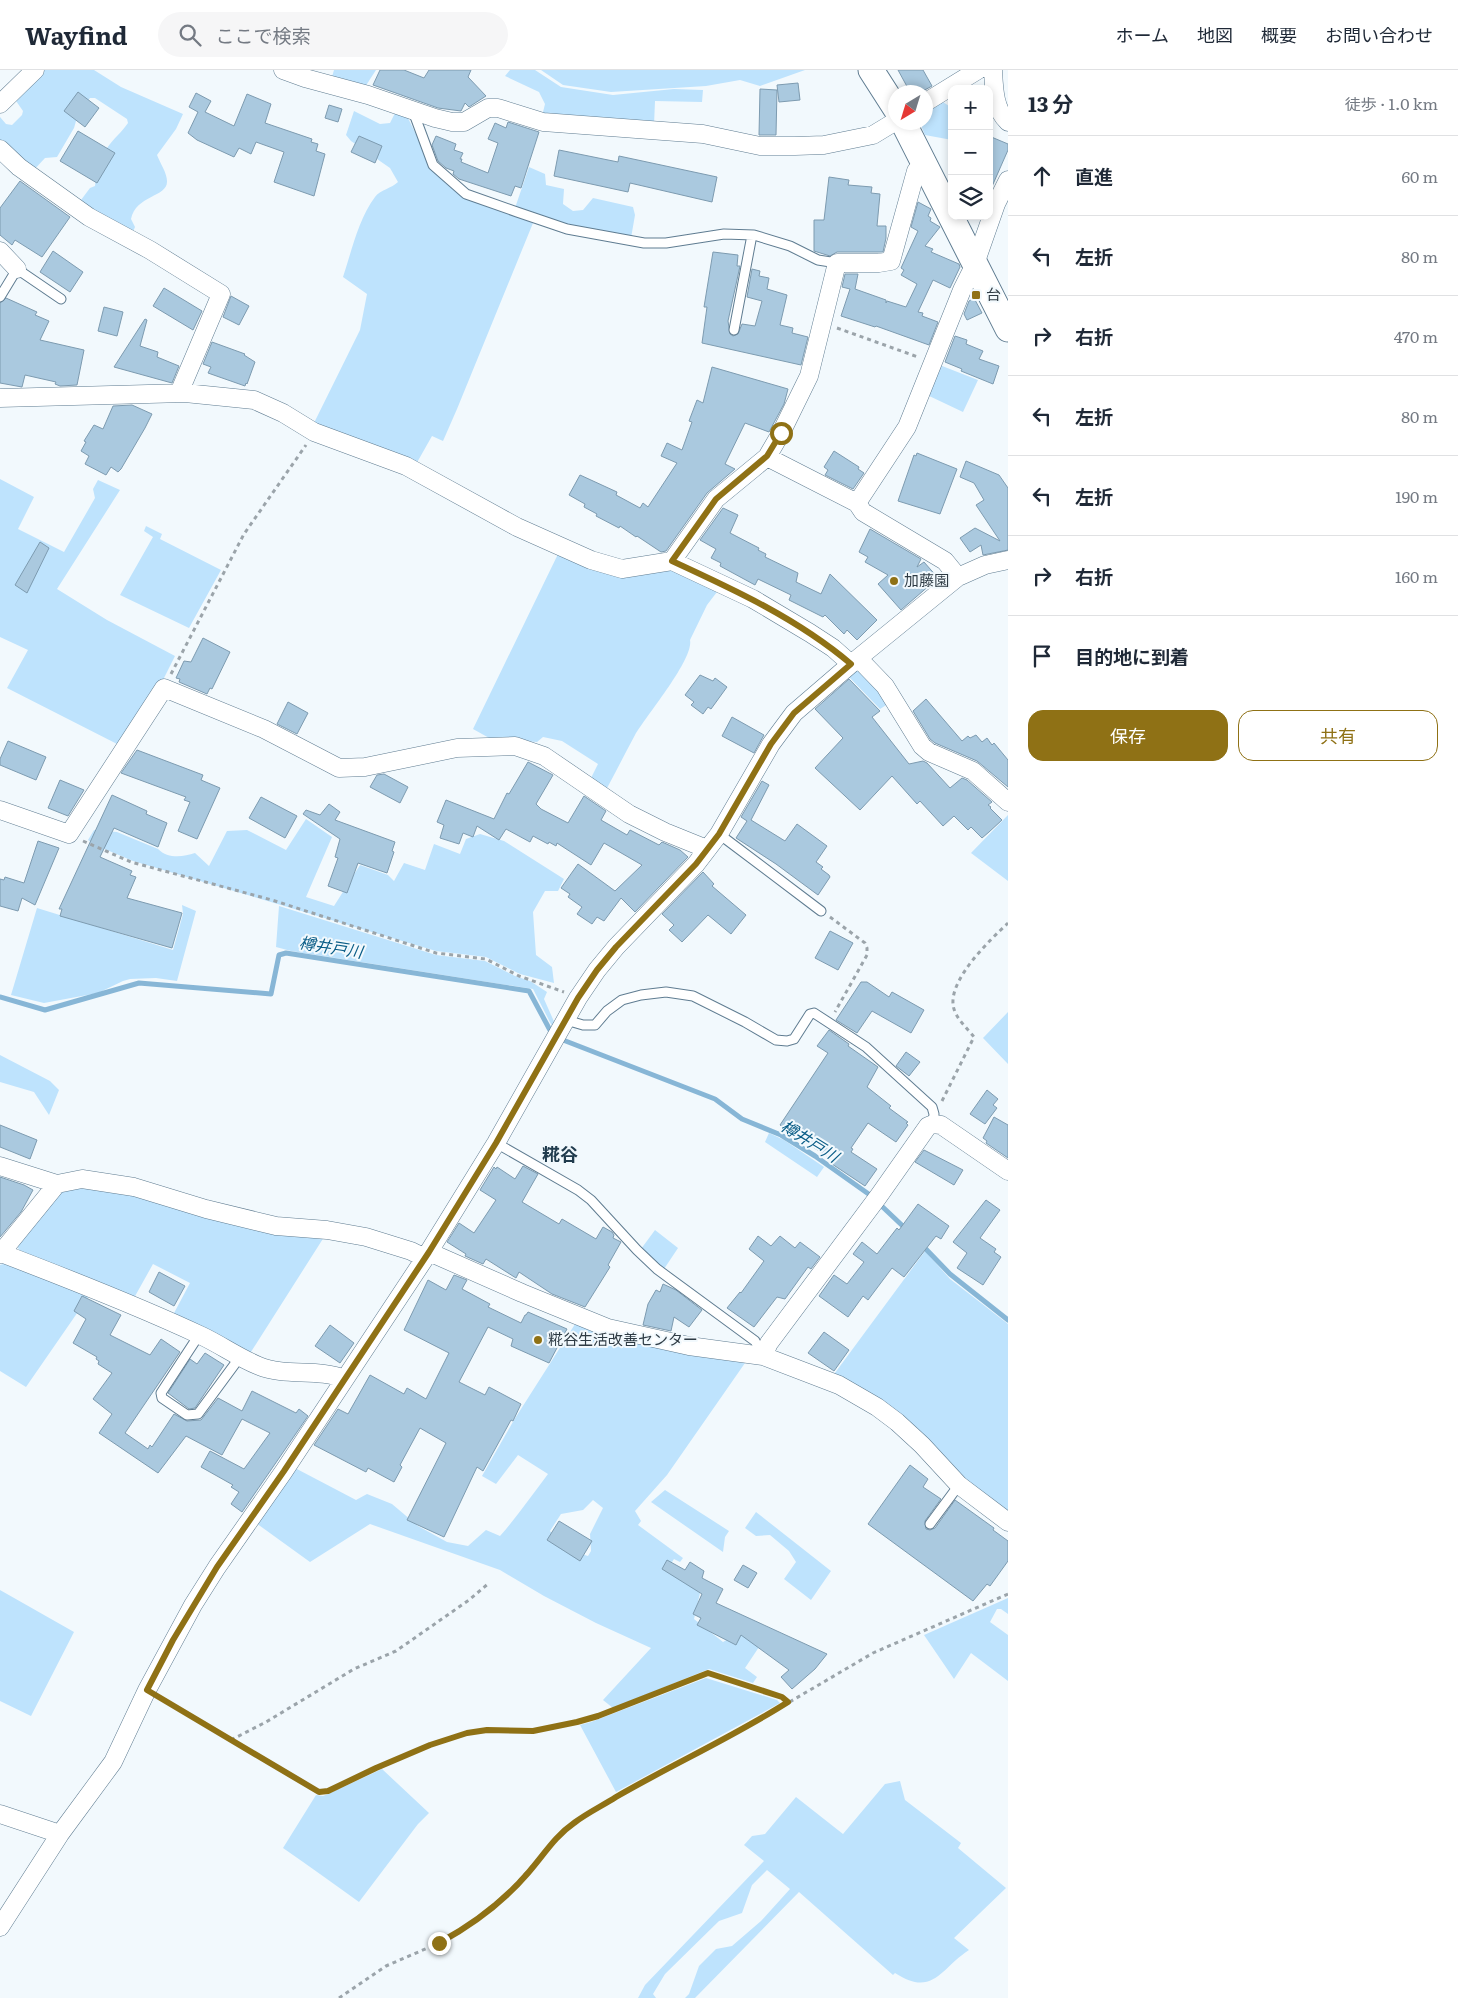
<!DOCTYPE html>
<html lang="ja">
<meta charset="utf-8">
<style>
:root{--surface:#fff;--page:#f6f6f7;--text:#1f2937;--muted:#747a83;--line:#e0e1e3;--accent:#8f7115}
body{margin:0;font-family:Literata,"Noto Sans JP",serif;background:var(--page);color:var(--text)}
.controls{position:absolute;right:15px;top:15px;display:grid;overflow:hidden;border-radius:10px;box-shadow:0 2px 8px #0003}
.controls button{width:45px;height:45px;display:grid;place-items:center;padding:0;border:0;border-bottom:1px solid var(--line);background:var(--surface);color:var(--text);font:25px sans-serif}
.compass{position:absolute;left:888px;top:15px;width:45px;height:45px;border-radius:50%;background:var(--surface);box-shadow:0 2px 8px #0003;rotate:218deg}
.stop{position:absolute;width:15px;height:15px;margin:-11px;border:4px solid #8f7115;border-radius:50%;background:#fff}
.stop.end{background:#8f7115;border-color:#fff;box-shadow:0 1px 5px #0008}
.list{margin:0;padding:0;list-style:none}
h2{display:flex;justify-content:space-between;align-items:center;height:65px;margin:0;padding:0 20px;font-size:21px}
h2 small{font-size:16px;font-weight:400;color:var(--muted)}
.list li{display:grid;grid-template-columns:32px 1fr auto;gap:15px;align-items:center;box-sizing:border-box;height:80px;padding:0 20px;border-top:1px solid var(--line)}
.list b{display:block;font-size:19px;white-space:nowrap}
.list em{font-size:16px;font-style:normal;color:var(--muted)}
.actions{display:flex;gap:10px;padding:15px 20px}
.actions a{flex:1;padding:11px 0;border:1px solid var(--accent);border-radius:15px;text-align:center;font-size:18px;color:var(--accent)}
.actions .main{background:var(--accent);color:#fff}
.icon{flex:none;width:28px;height:28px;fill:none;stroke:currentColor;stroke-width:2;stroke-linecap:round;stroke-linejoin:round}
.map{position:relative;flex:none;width:1008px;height:1928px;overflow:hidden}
header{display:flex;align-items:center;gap:30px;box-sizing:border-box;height:70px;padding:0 25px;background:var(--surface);border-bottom:1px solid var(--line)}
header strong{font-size:24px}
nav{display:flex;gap:28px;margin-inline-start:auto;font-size:18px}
.search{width:350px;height:45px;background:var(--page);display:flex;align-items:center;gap:12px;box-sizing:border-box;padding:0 18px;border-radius:28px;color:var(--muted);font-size:19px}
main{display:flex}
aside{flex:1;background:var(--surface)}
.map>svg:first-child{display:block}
</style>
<header>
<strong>Wayfind</strong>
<div class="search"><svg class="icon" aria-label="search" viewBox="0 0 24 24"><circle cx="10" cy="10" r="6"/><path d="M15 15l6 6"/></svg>ここで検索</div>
<nav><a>ホーム</a><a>地図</a><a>概要</a><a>お問い合わせ</a></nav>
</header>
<main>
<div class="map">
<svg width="1008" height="1928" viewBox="0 0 1008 1928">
<rect width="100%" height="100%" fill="#f2f9fd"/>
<path fill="#bee3fd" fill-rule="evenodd" d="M45,0H94L121,17L183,44L176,59L157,85C160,93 167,103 167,111C168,127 136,125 131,149L135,157L132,164L78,134L90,118L95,116C96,104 100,87 107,78C114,68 121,63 128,53L127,49L95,28H90L78,44L74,58L57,87L45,88L32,102L0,74V47L6,54L12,55L22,45L23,41L14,28Z
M334,0H376L365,17L332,7Z
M510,0H535L561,17L613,25L674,19L703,20L702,32L655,31L654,55L542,46L545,34L539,22L505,6Z
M541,0H805L760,16L740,10L706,16L611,22L563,15Z
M940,30L952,38V70L925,65L920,53L926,52V36Z
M354,41L380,54L390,53L395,43L408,48L434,101L469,128L533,153L457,339L443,371L432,366L415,396L313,355L360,260L367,224L343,207C352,180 358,150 375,127C380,120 392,118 398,112L390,98L351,71L346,65Z
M529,97L545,104L546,115L564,119L563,134L573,141L583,140L593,128L633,137L635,145L631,168L565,154L515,138Z
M937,294L978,310L963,342L925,324Z
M0,409L34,427L18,459L64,482L95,428L93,419L98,410L120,420L57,519L107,550L175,586L161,614L121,676L7,618L28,580L0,567Z
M146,456L162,464L160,469L221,500L189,558L120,525L153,467L144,461Z
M559,482L669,497L720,518L707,535L690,570C694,589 646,646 635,665C625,683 616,702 606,720L590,710L598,694L562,671L543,667L537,672L491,669L473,659Z
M861,598L891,632L880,639L848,606Z
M1008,745V811L971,783Z
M306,749L332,767L306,827L334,836L360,795L388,805L394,811L404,793L425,800L434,774L460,784L466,769L480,764L504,771L564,809L558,821H545L533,842L536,885L552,897L554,913L520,904L486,887L436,881L133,791L95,775L88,770L94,760L117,762L158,779C168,789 183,787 195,783L209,796L227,761L247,760L286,780Z
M182,835L196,841L177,911L156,908L130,909L123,911L98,923L44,933L11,925L37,838L173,880L183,844Z
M279,836L436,885L485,891L515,906L530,911L547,922L544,929L556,956L554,960L533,919L291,881L276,877Z
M1008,942V994L983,968Z
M0,985L50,1011L59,1020L49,1045L34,1022L0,1012Z
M769,1063L784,1070L824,1097L817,1107L765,1072Z
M83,1115L326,1164L249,1285L173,1245L190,1213L153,1194L134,1228L19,1180L17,1175L56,1123Z
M655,1160L678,1178L664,1199L641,1179Z
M925,1181L950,1209L1008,1254V1447L832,1307Z
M10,1192L91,1223L26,1317L0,1301V1195Z
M577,1251L739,1286L745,1293L667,1405L635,1441L641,1451L638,1455L683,1488L680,1492L674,1489L670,1495L681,1502L700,1523L694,1549L723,1572L757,1553L771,1559L745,1598L757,1607L753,1613L709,1599L613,1638L603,1630L651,1578L596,1553L544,1526L500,1500L370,1454L310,1492L256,1453L295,1398L356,1430L367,1424L392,1434L418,1456L447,1472L468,1476L486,1460L500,1466C517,1447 532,1425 548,1404L518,1385L496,1414L482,1406L514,1350ZM593,1430L603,1438L590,1464L591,1481L588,1486L562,1478L550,1461L561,1444L583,1440Z
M665,1420L729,1461L725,1467L723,1482L651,1432Z
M756,1442L831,1501L811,1530L784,1509L796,1492L789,1481L770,1465L756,1466L745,1458Z
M0,1520L74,1562L31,1646L0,1631Z
M1008,1528V1544L1001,1539H997L990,1552L1008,1565V1611L971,1583L954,1609L924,1565Z
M706,1608L777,1630L780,1633L616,1722L580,1655L591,1652Z
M382,1699L429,1743L418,1754L359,1832C334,1814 309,1796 283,1778L316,1725L323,1726L328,1724Z
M900,1711L905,1730L961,1773L958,1778L1006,1818L954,1868L969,1880C941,1898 933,1928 895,1903L893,1905L799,1822L695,1928H685L689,1924L699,1896L716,1879L732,1876L761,1851L790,1819L767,1800L752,1815L742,1843L719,1851L665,1904L653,1924L656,1928H638L645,1915L764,1791L744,1775L752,1766L765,1764L796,1727L843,1764L885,1714Z"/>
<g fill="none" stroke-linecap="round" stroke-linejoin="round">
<path stroke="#87b6d6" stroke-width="5" d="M0,927L45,940L139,913L271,924L279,885L286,883L529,921L551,962
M563,970L715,1029L742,1049L781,1065L815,1086L870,1125L907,1160
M922,1175L950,1204L1008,1250"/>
</g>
<path fill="#aac9df" stroke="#7d9bb0" d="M380,0H404L424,8L429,0H471L468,7L486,26L469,37L465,33L461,41L438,38L373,15Z
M898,0H923L932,16L921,22H910Z
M798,13L800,30L779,32L777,15Z
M760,19L777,20L776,65H759Z
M78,22L99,38L85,57L64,41Z
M196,23L211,31L205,42L234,56L247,24L271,34L265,53L312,69L311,72L318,74L316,81L325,84L314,126L274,112L284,82L256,72L251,84L239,78L234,87L197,70L188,63L198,42L189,37Z
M329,35L342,39L338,52L325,48Z
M508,52L539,62L521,118L515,116L511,126L459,109L453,104L454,101L446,98L438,91L432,75L436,66L456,74L454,80L463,83L460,89H462L461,92L488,103L498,73L488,69L495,53L506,58Z
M78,61L115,83L97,113L60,91Z
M359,66L382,76L375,93L351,82Z
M989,66L1008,74V80L990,121Z
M559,80L618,92L619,86L717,107L712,132L630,113L628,122L554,106Z
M829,107L849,110L848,115L872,117L871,123L880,124L877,156H886V168L883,182H837L830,186L814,181V150H824Z
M20,111L70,147L42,187L15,170L12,175L0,165V138Z
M918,132L931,139L928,146L931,148L930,151L940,157L925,176L933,179L931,182L959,194L960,197L950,218L933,210L918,242L923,243L922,246L938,252L929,275L876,256L875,257L841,246L850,219L842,217L845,204H858L855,219L886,230V233L887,231L906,237L917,214L901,205L904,200L901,198L918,161L911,157Z
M53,181L83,202L70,222L40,202Z
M713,182L738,185L737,196H740L728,251L730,264L733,266L738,264L742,254L755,256L762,231L747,227L752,199L760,201L759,206L769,208L767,219L787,225L780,255L793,258L792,263L808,267L801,295L702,273L707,237H704Z
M164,218L202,241L193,260L153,236Z
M231,226L249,236L239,255L223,247Z
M6,228L37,242L35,245L49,251L40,270L84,280L77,315L60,316L55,314L56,312L25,305L22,317L0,313V233Z
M974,228L982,243L967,250L964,244L969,231Z
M104,237L123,242L117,266L98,261Z
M145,249L147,250L140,276L158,282L157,287L179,296L172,313L114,297Z
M955,266L967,270L966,274L983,281L979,289L999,296L993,314L961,301L962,299L945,292Z
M212,272L245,284L244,285L255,292L247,314L246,313L245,316L208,303L211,297L203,294Z
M712,297L788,319L784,334L769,362L745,353L725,394L735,399L707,423L666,481L661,482L637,466L636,467L620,456L619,458L596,446L597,444L584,437L585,434L569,425L580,405L617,422L616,425L640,438L643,433L648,437L677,393L661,386L667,373L682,380L692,352L689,351L697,330L703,333Z
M132,335L152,344L145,358L121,399L118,402L111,397L106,405L85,394L89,386L81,381L86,372L84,371L94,355L103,359L113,336Z
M834,381L859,397L858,399L864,403L853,419L825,405L828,400L824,397Z
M917,383L957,399L940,444L898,431L914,385L916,386Z
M966,391L999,405L1008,418V480L983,485L981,475L970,482L960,468L975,458L1000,471L976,435L984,430L974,413L960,407Z
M723,438L738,445L730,463L759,478L758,480L766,484L765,487L798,503L796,512L821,524L830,504L877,550L857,570L847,560L844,564L825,545L823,547L789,530L791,525L758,509L755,515L720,496L721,493L711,488L716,479L700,470Z
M870,459L921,489L917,497L924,492L938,508L901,540L878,514L888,505L865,492L868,487L859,482Z
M40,472L49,478L27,523L15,515Z
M203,568L230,582L212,619L210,618L207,624L179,612L180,609L176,608L184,591L191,592Z
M700,605L713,611L715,608L727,617L711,639L708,637L703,644L691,635L694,632L685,625Z
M849,609L880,641L872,647L909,694L923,691L927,693L950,718L962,708L967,710L992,732L988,735L991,737L990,738L1002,750L989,762L982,768L971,757L968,760L954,746L943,756L920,731L917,734L892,706L860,740L815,698L843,668L815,639Z
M926,629L962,671L968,666L970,668L976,665L982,672L987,668L992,675L994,673L1008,690V717L977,691L935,673L930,669L913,641Z
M288,632L308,643L297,664L277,654Z
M732,647L764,665L754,683L722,666Z
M8,671L46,687L36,710L0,695V689Z
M137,680L203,705L201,710L220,718L197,769L178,761L190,732L184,730L186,727L121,703Z
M528,692L553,705L536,734L541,739L568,753L584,726L606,741L601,750L627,765L630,760L659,775L662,772L680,780L688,787L635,842L621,828L604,851L597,847L592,854L577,844L582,837L568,827L570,824L561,818L578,794L615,821L642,795L604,773L591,795L557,773L556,776L549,772L548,774L533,766L530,772L506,759L499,770L477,756L473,767L463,763L459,774L440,768L444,755L437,752L446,730L494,749L507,723L509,724Z
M384,704L408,717L400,733L370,717L377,705Z
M60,710L84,720L68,746L48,738Z
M762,711L769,715L751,750L785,771L797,754L827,776L816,792L823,797L821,799L829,805L830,807L818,825L776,794L736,768L747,751L741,747Z
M112,725L147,741L146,744L167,753L158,777L114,758L100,787L132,801L130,805L136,807L127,828L182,843L172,878L60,846L62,839H59Z
M261,727L297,746L285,768L249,748Z
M329,734L340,742L335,750L395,772L392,781L394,782L387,803L358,793L347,823L328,816L338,788L335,787L340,769L303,744L306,740L320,745Z
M38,771L59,778L35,835L22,828L18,841L0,836V809L4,810L5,807L24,813Z
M703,802L714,814L712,816L746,845L731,864L708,845L682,872L669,860L674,855L662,844Z
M830,861L853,873L838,900L815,888Z
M861,912H867L889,927L892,922L924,940L911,963L872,941L857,963L836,950Z
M829,960L849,974L848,976L878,997L867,1017L891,1036L889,1038L908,1052L906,1053L908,1055L896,1072L868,1053L851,1078L853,1079L851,1082L877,1099L865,1116L832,1094L834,1091L780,1055L828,983L817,976Z
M906,982L920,992L909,1006L896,996Z
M987,1020L998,1029L993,1035L997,1038L985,1054L970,1044Z
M994,1047L1008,1055V1088L986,1073L987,1071L983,1068Z
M0,1055L37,1070L30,1089L0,1077Z
M924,1080L963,1100L954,1115L915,1092Z
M523,1096L538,1104L522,1132L559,1154L562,1149L596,1169L603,1157L612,1162L614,1165L613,1168L621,1172L608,1195L610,1197L585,1237L552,1224L519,1202L516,1208L486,1189L483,1194L465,1186L466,1184L447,1172L459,1153L474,1163L496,1130L480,1120L494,1097L496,1099L497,1097L515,1109Z
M0,1107L24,1115L33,1120L21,1142L0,1167Z
M986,1130L1000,1140L980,1168L996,1179L994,1182L1001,1187L983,1215L957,1198L967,1183L953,1172Z
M918,1134L949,1156L941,1169L936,1166L904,1207L892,1198L868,1230L863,1226L848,1247L819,1226L834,1205L847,1214L864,1192L853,1184L862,1172L877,1184L897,1158L899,1160Z
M758,1166L771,1176L780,1166L795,1178L800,1172L820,1187L811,1199L808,1197L785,1229L777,1227L754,1257L727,1238L740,1222L741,1223L764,1191L749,1179Z
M159,1202L185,1216L174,1236L149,1222Z
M454,1205L467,1210L462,1219L490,1234L488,1237L521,1253L525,1245H526L528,1242L567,1259L549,1293L511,1276L513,1269L488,1257L459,1312L485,1325L489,1317L521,1334L513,1351L511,1350L483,1401L477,1397L444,1467L407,1450L446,1373L420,1358L400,1395L402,1397L394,1412L368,1398L366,1402L314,1375L338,1339L348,1344L370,1305L404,1324L407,1318L426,1329L449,1283L404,1260L428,1210L446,1220Z
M663,1214L676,1220L702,1240L689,1257L674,1247L671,1261L643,1255L648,1234L656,1220L660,1222Z
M82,1226L121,1245L110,1265L150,1285L161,1269L180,1282L125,1363L148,1379L150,1375L152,1377L174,1344L187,1351L201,1350L218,1328L242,1341L252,1321L296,1343L299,1339L308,1346L242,1442L231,1434L239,1422L231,1417L233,1415L201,1397L210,1381L244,1399L270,1363L242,1349L222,1385L186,1366L158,1403L99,1363L112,1344L93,1329L112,1303L98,1294L99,1291L96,1289L97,1287L73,1273L86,1249L74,1241Z
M330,1255L354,1273L340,1293L315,1276Z
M824,1262L849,1280L834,1301L808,1283Z
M205,1283L224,1295L195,1338L189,1339L168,1323L190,1289L197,1294Z
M910,1395L928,1409L923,1417L941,1429L925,1451L926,1459L930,1460L935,1458L955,1430L994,1458L993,1460L1008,1471V1491L990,1516L987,1514L973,1531L868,1454Z
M559,1451L592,1471L580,1491L547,1470Z
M667,1490L685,1500L690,1492L704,1501L702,1508L723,1519L716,1533L827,1584L815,1599L792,1619L781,1607L789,1600L741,1565L736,1575L697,1555L701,1548L693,1544L702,1524L662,1499Z
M743,1495L757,1503L748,1518L734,1510Z"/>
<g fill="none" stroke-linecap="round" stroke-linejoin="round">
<g stroke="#5f7c91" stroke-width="11">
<path id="lane" d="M413,41L433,95L466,124L517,142L567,159L644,173H666L724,164L754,165L790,176L818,190L837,193
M0,227L17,199L61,229
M734,260L752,165
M719,764L821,841
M566,950L583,955H595L607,941L622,930L641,925L666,922L693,926L745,952L776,970L787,971L794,969L810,944L814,943L866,977L932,1037L934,1044L933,1054
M496,1073L578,1120L591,1130L637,1180L657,1199L755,1271L763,1286
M199,1265L161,1323L162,1328L187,1345L198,1344L240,1287
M930,1454L959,1415"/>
</g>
<g stroke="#5f7c91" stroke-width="19">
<path id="street" d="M283,0L305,8L368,25L435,48L452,52H464L488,38H498L543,52L703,64L760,76H795L824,75L873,65L896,51
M993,0C994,18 994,39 1008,52
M926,32L978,0
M0,34L35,0
M0,79L19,97L89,147L150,180L221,224L179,323
M0,181L17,199
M0,328L185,323L254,330L283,343L314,362L406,396L517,457L591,490L622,499L672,491L753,529L810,563L833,578L851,594
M767,387L857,433L863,442L945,491L958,507
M857,433L907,357L962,220L975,194L996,134L1008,110
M672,491L716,429L767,387L781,363L809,306L837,193H879L891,191L916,101L924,92
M859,589L885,616L922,676L929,682L973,701L1008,732
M0,740L69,764L164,618L264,659L339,698L365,697L457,678L515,676L544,686L629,744L665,762L707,779
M0,1096L57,1114L82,1109L134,1117L206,1139L276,1156L327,1160L366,1167L411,1181L425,1188
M429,1182L522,1223L608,1258L689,1276L763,1286L839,1315L877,1337L897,1352L922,1375L959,1415L1008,1452
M1,1183C69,1209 136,1235 202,1266C221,1275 239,1288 259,1296C286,1307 318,1298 345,1309
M0,1184L57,1114
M763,1286L769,1273L878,1127L928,1056L933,1054L941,1055L1008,1101
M0,1744L60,1764
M0,1857L60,1764L113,1692L147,1620L193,1535L217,1497L284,1401L425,1188L496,1073L578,928L597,900L616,877L696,794L719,764L771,674L794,643L851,594L958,507L985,495L1008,490"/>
</g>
<g stroke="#5f7c91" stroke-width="27">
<path id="secondary" d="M871,0L896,39
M903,52L1008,259"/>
</g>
<path stroke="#9ba4aa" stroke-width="3" stroke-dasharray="4 4" stroke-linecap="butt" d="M837,258L918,287
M171,604L244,464L306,375
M83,771L131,792L272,830L436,883L486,889L519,906L564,922
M830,847L865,873L867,878V885L835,942
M942,1031L974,967C967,958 954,947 953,934C951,907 990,870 1008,853
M161,1628L319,1722L328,1721L376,1698L430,1675L467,1663L487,1660L533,1661L577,1652L598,1646L708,1603L782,1627L788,1632
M231,1670L266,1652L354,1599L396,1581L469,1530L489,1513
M339,1928L386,1896L439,1873L470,1854L510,1821L565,1759L591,1742L666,1699L716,1674L764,1647L873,1583L1008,1524"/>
<use href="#lane" stroke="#fff" stroke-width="9"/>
<use href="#street" stroke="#fff" stroke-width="18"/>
<use href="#secondary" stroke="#fff" stroke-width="25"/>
</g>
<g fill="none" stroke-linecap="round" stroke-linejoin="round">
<path stroke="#8f7115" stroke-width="6" d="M439,1873C472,1855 504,1831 528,1803C543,1786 555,1766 574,1753C587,1743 602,1736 616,1727C673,1694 733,1667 788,1632L782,1627L708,1603L598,1646L577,1652L533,1661L487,1660L467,1663L430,1675L376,1698L328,1721L319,1722L147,1620L173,1570L217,1497L284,1401L429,1182L496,1073L578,928L597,900L616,877L696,794L719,764L771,674L794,643L851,594C798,549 735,520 672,491L716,429L767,386L781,363"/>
</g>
<g fill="#8f7115" stroke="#f2f9fd" stroke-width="2">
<rect x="971" y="220" width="10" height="10" rx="2.5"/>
<circle cx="894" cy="511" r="5"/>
<circle cx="538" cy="1270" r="5"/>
</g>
<g text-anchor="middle" stroke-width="4" stroke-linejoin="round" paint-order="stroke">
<g font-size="15" fill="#2e3b44" stroke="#f2f9fd" text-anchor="start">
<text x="986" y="230">台</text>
<text x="904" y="516">加藤園</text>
<text x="548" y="1275">糀谷生活改善センター</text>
</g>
<g font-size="16" font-style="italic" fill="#0a5d87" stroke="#f2f9fd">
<text transform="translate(331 877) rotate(9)" y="6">樽井戸川</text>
<text transform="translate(810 1071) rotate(32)" y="6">樽井戸川</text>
</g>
<g font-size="18" font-weight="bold" fill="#203b4d" stroke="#f2f9fd">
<text x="560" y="1091">糀谷</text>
</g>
</g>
</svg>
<div class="controls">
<button>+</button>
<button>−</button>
<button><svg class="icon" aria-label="layers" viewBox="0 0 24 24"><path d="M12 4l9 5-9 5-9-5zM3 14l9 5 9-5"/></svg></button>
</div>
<svg class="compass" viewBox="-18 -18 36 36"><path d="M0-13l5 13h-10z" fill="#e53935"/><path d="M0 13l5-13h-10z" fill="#747a83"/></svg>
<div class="stop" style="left:781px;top:363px"></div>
<div class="stop end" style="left:439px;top:1873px"></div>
</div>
<aside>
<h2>13 分<small>徒歩 · 1.0 km</small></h2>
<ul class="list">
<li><svg class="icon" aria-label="ahead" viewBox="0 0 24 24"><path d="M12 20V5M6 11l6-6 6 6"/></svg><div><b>直進</b></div><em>60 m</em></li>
<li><svg class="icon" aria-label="left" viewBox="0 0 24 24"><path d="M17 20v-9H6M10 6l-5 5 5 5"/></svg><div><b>左折</b></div><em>80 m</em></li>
<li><svg class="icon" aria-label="right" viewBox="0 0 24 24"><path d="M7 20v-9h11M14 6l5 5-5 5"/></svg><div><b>右折</b></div><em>470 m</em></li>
<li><svg class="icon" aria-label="left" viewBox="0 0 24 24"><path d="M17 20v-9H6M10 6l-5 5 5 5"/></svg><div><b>左折</b></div><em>80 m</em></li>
<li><svg class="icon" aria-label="left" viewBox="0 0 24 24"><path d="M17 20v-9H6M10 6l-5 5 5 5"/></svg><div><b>左折</b></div><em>190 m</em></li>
<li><svg class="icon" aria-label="right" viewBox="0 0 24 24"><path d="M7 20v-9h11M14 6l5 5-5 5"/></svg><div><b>右折</b></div><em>160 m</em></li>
<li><svg class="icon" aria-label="arrive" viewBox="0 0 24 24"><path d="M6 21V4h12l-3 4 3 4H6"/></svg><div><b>目的地に到着</b></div></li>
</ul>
<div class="actions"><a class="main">保存</a><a>共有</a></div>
</aside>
</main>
